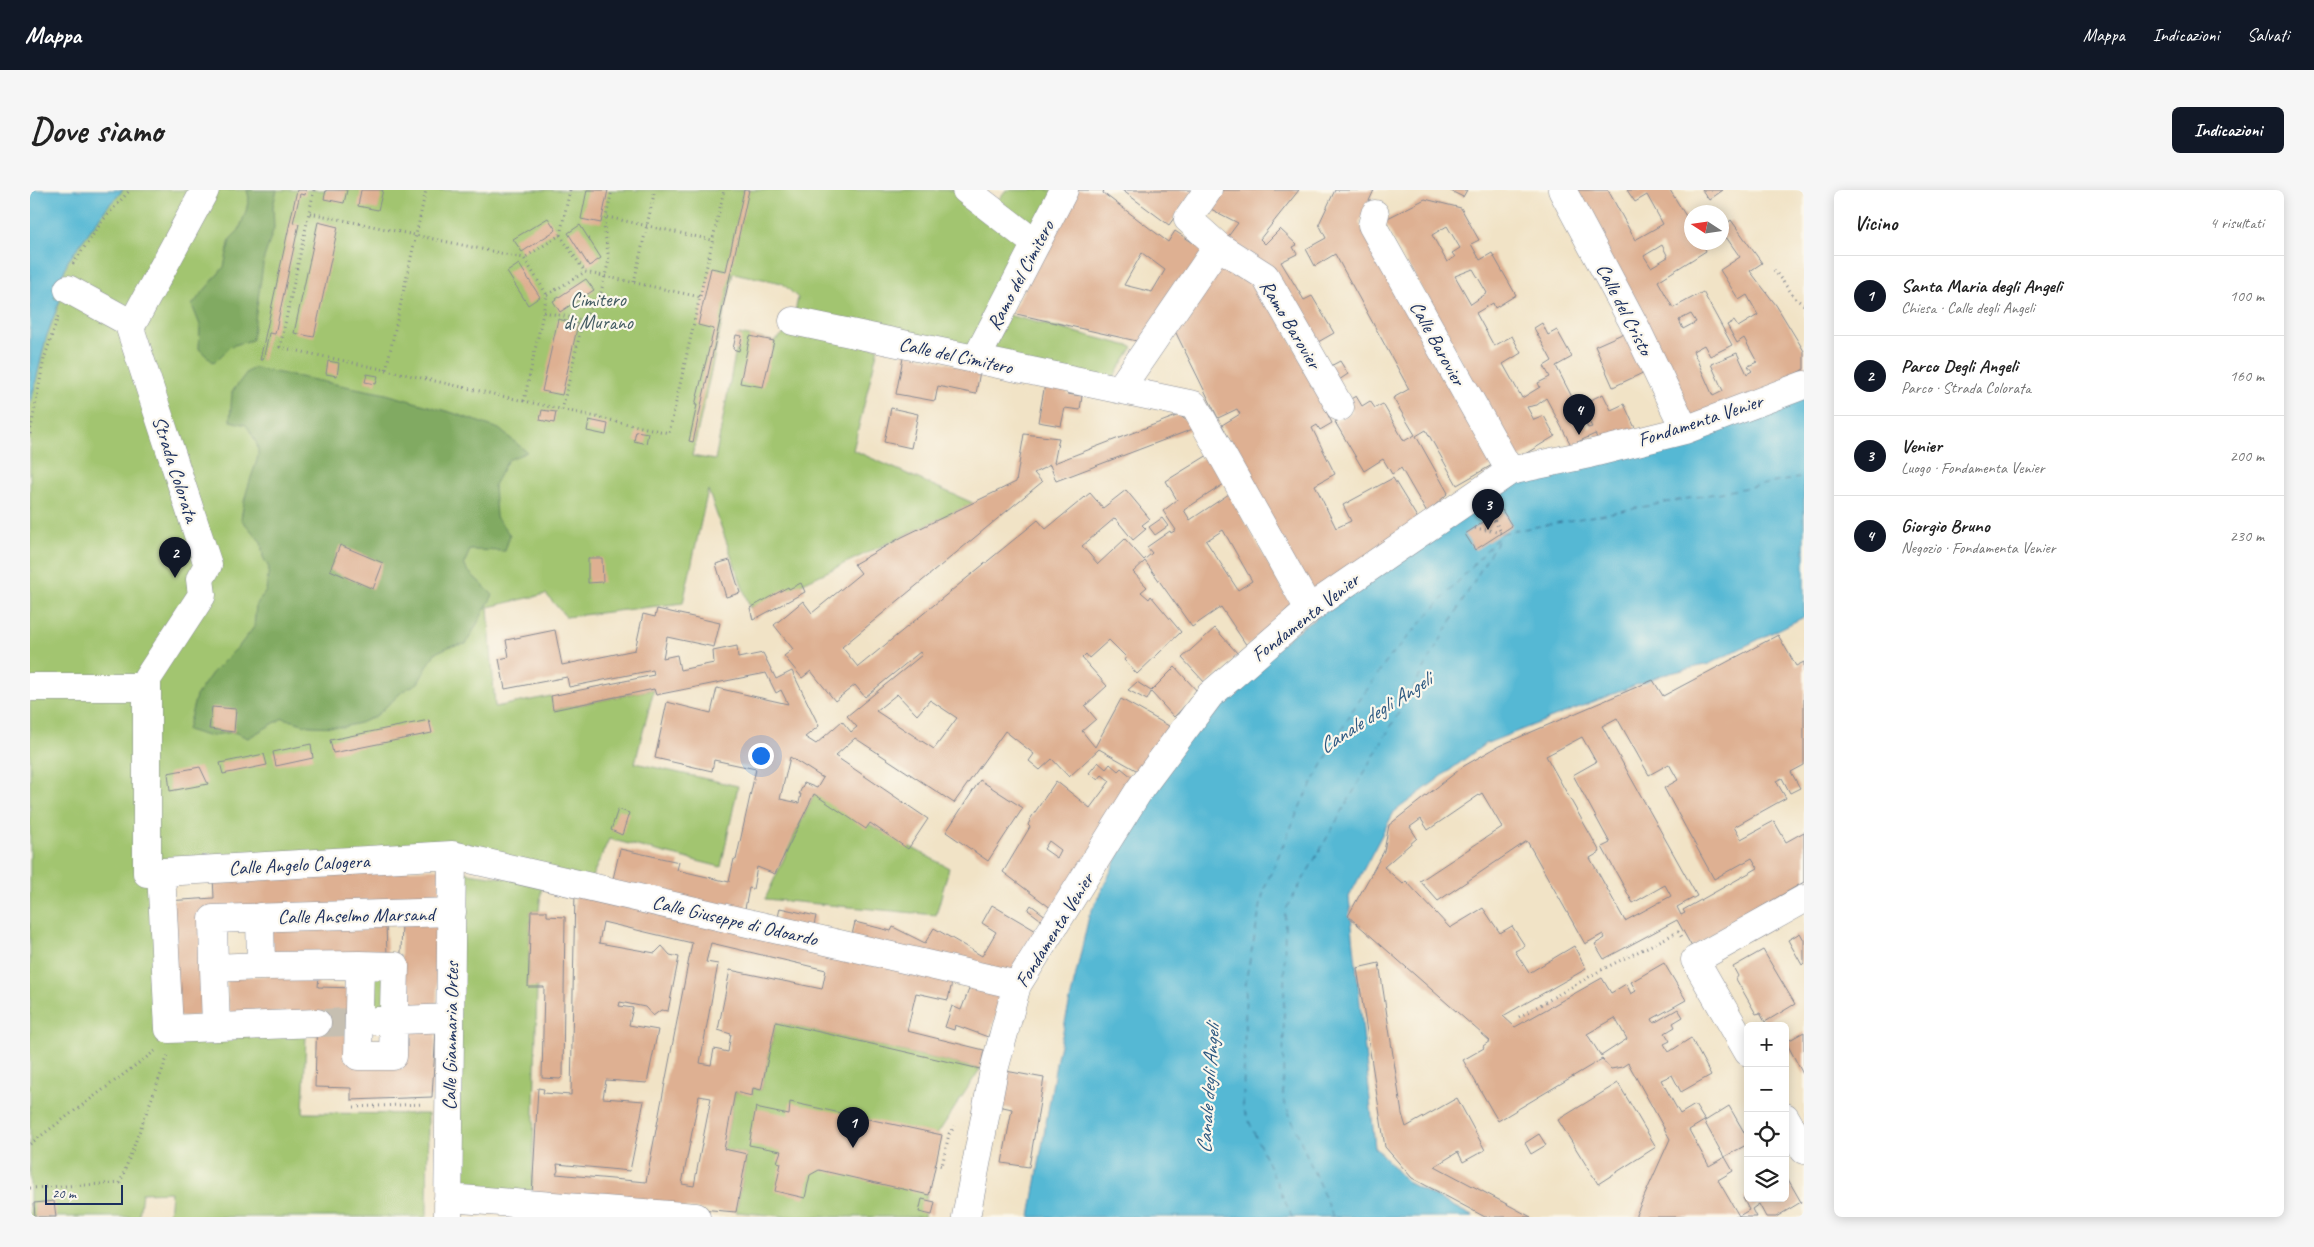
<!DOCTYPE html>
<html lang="it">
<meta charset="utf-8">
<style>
:root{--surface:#fff;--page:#f6f6f6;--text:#222;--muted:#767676;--line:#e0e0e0;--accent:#111827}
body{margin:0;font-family:Caveat,sans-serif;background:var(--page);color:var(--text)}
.controls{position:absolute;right:15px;bottom:15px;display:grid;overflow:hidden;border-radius:8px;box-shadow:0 2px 12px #0003}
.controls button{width:45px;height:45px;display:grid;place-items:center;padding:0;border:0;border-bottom:1px solid var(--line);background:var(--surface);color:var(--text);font:25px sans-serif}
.compass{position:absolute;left:1654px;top:15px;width:45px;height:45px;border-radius:50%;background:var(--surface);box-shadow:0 2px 12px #0003;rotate:282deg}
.scale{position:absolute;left:15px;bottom:12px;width:78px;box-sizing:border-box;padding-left:5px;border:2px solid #1b2f5e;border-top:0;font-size:14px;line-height:18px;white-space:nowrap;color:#1b2f5e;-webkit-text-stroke:4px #fbf7ec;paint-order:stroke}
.you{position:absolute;left:730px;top:565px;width:18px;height:18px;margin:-12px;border:4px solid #fff;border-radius:50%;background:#1a73e8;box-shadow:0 0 0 8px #1a73e833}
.badge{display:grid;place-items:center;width:32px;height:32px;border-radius:50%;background:var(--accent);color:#fff;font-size:16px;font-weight:700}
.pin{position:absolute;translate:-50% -41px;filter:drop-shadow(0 1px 2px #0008)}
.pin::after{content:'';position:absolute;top:26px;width:18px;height:15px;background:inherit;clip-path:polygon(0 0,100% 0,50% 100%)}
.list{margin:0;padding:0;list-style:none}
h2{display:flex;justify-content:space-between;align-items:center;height:65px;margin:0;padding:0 20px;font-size:21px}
h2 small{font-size:16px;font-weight:400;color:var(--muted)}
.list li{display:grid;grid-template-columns:32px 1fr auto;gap:15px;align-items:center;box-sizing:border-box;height:80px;padding:0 20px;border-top:1px solid var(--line)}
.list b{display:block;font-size:19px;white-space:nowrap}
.list p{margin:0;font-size:16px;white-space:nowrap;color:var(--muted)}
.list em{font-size:16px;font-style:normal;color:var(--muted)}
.icon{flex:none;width:28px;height:28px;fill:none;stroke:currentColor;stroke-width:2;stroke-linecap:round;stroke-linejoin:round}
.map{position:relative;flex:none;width:1774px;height:1027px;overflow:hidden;border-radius:8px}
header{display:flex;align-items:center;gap:30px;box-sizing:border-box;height:70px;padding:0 25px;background:var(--accent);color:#fff}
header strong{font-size:24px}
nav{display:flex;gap:28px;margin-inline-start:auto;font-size:18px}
.intro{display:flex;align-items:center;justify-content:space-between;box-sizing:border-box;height:120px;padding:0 30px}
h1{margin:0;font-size:35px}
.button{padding:12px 22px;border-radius:8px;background:var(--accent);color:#fff;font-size:18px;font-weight:700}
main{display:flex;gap:30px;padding:0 30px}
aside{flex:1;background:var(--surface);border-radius:8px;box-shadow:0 2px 12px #0003}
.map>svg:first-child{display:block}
</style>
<header>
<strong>Mappa</strong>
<nav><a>Mappa</a><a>Indicazioni</a><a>Salvati</a></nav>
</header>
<div class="intro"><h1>Dove siamo</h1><a class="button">Indicazioni</a></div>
<main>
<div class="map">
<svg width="1774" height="1027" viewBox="0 0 1774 1027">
<rect width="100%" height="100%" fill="#fbf7ec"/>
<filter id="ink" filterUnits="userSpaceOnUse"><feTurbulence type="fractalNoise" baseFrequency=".02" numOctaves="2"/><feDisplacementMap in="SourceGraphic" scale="10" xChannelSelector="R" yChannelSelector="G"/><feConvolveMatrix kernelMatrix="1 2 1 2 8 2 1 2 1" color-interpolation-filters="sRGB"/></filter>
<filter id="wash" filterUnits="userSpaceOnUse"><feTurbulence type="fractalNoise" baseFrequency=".0096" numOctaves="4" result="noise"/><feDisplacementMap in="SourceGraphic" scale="20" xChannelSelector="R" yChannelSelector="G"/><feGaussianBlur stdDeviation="1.12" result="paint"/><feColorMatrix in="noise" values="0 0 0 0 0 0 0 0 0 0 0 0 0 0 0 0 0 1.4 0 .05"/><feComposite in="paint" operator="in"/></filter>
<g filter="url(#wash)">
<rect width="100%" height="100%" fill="#f1e3c6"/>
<path fill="#a2c56f" stroke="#5e7a66" d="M93,0H948L965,14L976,0H1034L946,169L763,131L768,108L752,93L703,83L662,266L685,270L709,144L744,151L759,140L848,158L823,260L943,313L720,418L678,300L653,413L536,427L516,404L458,417L465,517L521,506L524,520L624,499L605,573L708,596L691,677L579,649L561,689L487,671L127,675L130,848L276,845L273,923L398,924L397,1027H139L141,1002L112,1003L109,1027H0V216L16,148L30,111L24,108L38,71L78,16Z
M978,125L1103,157L1082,189L960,167Z
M784,604L919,678L906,725L735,709Z
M431,682L512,693L509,721H501L498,796L507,797L502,1005L424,998Z
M331,781H361V826H331Z
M746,832L950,879L903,951L894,1027H759L706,1022L717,964L694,959L705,902L722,905L723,898L731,900Z"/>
<path fill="#81aa62" stroke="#4e6c60" d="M217,0H247L243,16L244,38L234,68L222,150L201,156L184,173L169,159L170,135L162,115L194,77L200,49L209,40L216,21L219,8Z
M224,178L356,204L423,223L469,239L497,262L478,270L464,295L466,327L480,345L475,361L440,360L434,374L437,380L463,405L436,454L421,456L405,463L388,493L373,501L346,526L330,533L313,537L279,536L253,528L218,548L204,542L177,546L157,540L166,506L182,483L210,455L224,437L226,415L236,401L239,378L233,367L231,352L211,329C213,317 215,305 219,294C228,264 235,263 216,235L200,231L202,202L217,182Z"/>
<path fill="#55b8d4" stroke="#387499" d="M0,0H93L78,16L38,71L24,108L30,110L16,148L0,216Z
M1774,207V427L1679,474L1632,485L1455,554L1364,622L1319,707L1345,957L1377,992L1444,1027H1000L1027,868L1059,726L1110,621L1179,517L1264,443L1485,293Z"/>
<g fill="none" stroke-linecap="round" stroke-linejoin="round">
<path stroke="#2c5881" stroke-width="1" stroke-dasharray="6 5" stroke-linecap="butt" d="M1472,343L1774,287
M1262,1027L1213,918L1216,789L1234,699L1272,612L1322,521L1360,467L1472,343
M1303,1027L1253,909L1255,721L1470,346"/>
</g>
<g id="blocks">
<path fill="#deb092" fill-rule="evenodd" d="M267,0H276L275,5L270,4L263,33L269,34L245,144L239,143L233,170H230Z
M296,0H317L314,13L294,9Z
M331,0H353L348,20L328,16Z
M557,0H578L571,33L551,29Z
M714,0H719L663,252L659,251L667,215H665L684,139L668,135L681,78L696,81Z
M1046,0H1074L1073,3L1138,52L1145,41L1174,60L1111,152L982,123ZM1112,63L1135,80L1122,102L1094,95Z
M1092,0H1164L1139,35Z
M1187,0H1269L1230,49L1235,54L1250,39L1267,55L1263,57L1267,64L1251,72L1274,110L1282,106L1304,143L1281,156L1197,48L1208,33L1175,16Z
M1305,0H1344L1329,33L1413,181L1462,275L1427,295L1396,240L1386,246L1418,303L1397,323L1371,278L1362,284L1353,269L1334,281L1305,232L1323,222L1317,211L1326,206L1332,216L1340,211L1345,218L1353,214L1374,251L1385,245L1363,208L1379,199L1305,64L1285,76L1276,59L1296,48L1289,34Z
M1419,0H1437L1433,7Z
M1537,0H1578L1605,50L1633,34L1617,5L1605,12L1597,0H1640L1662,36V52H1672L1676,61L1628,91L1643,118L1673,102L1702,155L1680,166L1674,155L1663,161L1683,206L1693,201L1681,174L1707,163L1717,184L1722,181L1718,176L1727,172L1714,148L1707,153L1697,135L1704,131L1708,137L1728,125L1717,105L1709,110L1690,80L1710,67L1696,47L1692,51V38L1701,30L1732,73L1720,81L1746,115L1774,161V179L1742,197L1656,234ZM1632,55L1638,67L1621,77L1614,66ZM1661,124L1666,132L1653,139L1649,130Z
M1672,0H1693L1679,10Z
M1395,9L1431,18L1449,50L1441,54L1450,70L1462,63L1486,105L1465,118L1463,113L1446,123L1464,156L1482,146L1491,163L1473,174L1492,208L1510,197L1508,193L1520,187L1514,176L1522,171L1504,138L1512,133L1518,145L1527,140L1542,167L1526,176L1558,238L1562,237L1550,215L1573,204L1581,220L1594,214L1610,249L1573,258L1565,244L1541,255L1516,208L1507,215L1497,217L1504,230L1514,226L1525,246L1485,270L1354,30ZM1417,36L1430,58L1422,63L1425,67L1417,72L1402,45ZM1443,79L1457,103L1441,114L1425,86Z
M518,28L526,40L492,62L483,49Z
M288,32L308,37L284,147L264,143Z
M550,35L571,68L559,76L538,43Z
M1193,67L1231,90L1302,233L1290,240L1287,235L1282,238L1305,284L1285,295L1306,338L1321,331L1313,315L1363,288L1390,332L1278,407L1192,235L1210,224L1207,219L1188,228L1144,139Z
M489,74L510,107L498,115L477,82Z
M556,89L564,100L530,122L523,111Z
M528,129L548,134L532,205L512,201Z
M1601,140L1619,180L1583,197L1565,156Z
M706,145L712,146L709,161L703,159Z
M720,146L744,151L733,197L710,193Z
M874,163L950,181L946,204L908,196L905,211L866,204Z
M298,171L309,173L307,186L296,184Z
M1310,171L1318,184L1306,192L1297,178Z
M337,184L348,186L346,194L335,192Z
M1015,194L1038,199L1037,204L1052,206L1050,220L1035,218L1031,236L1008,232Z
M861,218L888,224L881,258L854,252Z
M512,220L526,222L524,233L510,230Z
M1149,225L1160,233L1163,239L1026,291L1020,275L1004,283L1012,292L812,457L828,477L1008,330L1016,339L1060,303L1073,318L1096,300L1120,329L1112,335L1116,339L1103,350L1085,328L1052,356L1068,374L1095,349L1114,370L1122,363L1117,357L1140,341L1141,343L1146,340L1133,321L1147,310L1136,291L1178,265L1194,294L1154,320L1160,330L1199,304L1262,415L1217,456L1191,417L1162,437L1115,371L1103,382L1117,397L1111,402L1119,409L1121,406L1151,442L1107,484L1094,470L1096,467L1079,450L1059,468L1056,464L1052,468L1077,496L1055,516L1066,529L1052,541L1065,557L1091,509L1139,536L1113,584L1069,559L1039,587L1022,569L1010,580L999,571L1004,564L975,541L924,613L825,548L805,566L898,629L878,659L840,633L836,639L784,604L745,684L727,677L723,699L719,698L714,724L582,693L590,659L649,672L647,680L699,692L704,669L706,670L726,579L684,570L682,581L625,568L637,512L681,523L687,498L758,514L751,500L746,503L736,483L626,505L624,499L523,520L521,506L624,485L623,480L539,497L537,487L475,499L469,469L479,467L476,450L525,440L532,475L605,460L613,424L625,427L627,419L690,433L684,457L637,447L633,468L647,465L650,480L684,473L683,461L707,456L708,468L733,463L746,489L762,481L789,536L775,547L786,554L812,531L821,542L827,537L817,526L892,465L890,462L835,507L825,495L805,511L781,481L772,488L754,466L763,459L744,435L773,411L782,423L831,383L824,374L872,347L986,292L994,244L1029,248L1024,273ZM1193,340L1222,391L1208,400L1176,351ZM867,504L887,525L900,510L927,528L904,559L846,521ZM760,567L793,588L787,598L774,593L769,604H771L769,613L750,609Z
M559,230L578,234L576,245L557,241Z
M606,241L618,243L616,254L604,251Z
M1472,320L1482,336L1445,360L1435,344Z
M1132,328L1138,336L1125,345L1119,337Z
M310,355L353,373L343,399L300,380Z
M558,368H572L573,392L558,393Z
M700,370L710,403L696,407L686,374Z
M771,393L775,402L723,430L720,418L758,397L759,399Z
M1185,438L1208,464L1176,494L1152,468Z
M1748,445L1766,476L1774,472V575L1761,582L1770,598L1760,603L1752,588L1746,591L1756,608L1704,637L1711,649L1744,631L1756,652L1774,642V692L1662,757L1647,730L1574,769L1565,754L1575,748L1573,744L1555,754L1497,651L1408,711L1390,691L1472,637L1452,603L1398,640L1391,629L1380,637L1387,648L1354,677L1373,694L1376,691L1420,738L1453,718L1470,743L1482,736L1495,756L1485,761L1499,783L1544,756L1556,779L1473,826L1485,837L1572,788L1581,803L1596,794L1601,804L1606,801L1601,792L1634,773L1656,810L1622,829L1624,833L1648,819L1653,827L1643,833L1645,837L1635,843L1640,851L1634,854L1639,862L1661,848L1681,885L1651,902L1642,885L1631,890L1650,924L1665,915L1675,931L1699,916L1718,949V954L1694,967L1674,931L1659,940L1679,976L1695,967L1703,981L1688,990L1709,1026L1719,1020L1713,1008L1718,1004V1008H1755V984L1771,1012L1746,1027H1736L1729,1014L1722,1019L1726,1027H1605L1640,949L1598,873L1592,877L1581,879L1572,869L1468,931L1433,870L1454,858L1453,856L1460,851L1318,726L1354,661L1359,635L1434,576L1469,556L1623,490L1633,506ZM1587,528L1619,585L1639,574L1648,590L1634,598L1684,689L1722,668L1728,678L1653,720L1655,723L1651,725L1647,717L1667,706L1572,536ZM1552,547L1566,572L1543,585L1580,653L1572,657L1603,713L1635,695L1641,706L1595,731L1560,668L1570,662L1516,566ZM1585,828L1597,849L1571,866L1557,844Z
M1145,477L1168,502L1144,527L1121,502L1117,510L1098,500L1107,492L1121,501Z
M182,517L206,519L204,542L179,539Z
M399,530L402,543L303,563L300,550Z
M281,554L283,568L246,576L243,562Z
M234,564L237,575L193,584L190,573Z
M1068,572L1076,579L1080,574L1088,581L1091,578L1108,592L1022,719L973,682L1000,637L998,635L1001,628L1026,591L1060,618L1080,591L1072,585L1068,590L1059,583ZM1019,651L1031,660L1027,668L1014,659Z
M170,577L178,594L140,601L138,583Z
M950,590L993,618L958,671L916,642Z
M588,619L599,623L592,645L581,640Z
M410,679V716L175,724L180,825L142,827L136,711L184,708L183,686Z
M545,701L923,788L918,810L886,803L877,841L954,860L950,879L746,832L731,900L723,898L722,906L705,902L703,913L694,959L717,964L706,1022L502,1005L508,898L514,899L513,903L541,905ZM573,732L662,753L616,992L526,984L528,981L527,974L600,981L614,911L573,908L576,890L617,893L628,840L599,835L603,818L589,816L590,812L615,817L623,826L631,820L638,821L649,767L640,765L632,756L625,763L569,753ZM681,753L796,780L792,799L700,780L688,840L701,844L698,862L684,859L681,875L670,873L688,774L676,772ZM669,906L681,908L669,969L664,996L652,994Z
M962,715L1008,742L981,786L821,749L825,732L861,741L863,737L895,753L904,738L952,766L966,742L952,733Z
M1001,715L1017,727L1014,732L998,720Z
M750,718L786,726L783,740L747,732Z
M501,721H517V726L535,727L533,886L530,889L512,888L514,797H498Z
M356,733L357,766L236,767V735Z
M372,733L410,734L406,822L369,820Z
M1770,743L1774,750V773L1772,775L1758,750Z
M1733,760L1765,814L1735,832L1730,823L1726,824L1706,789L1708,786L1703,777Z
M1349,773L1372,924L1376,937L1427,908L1455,960L1433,972L1428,962L1405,976L1501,1027H1455L1382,988L1355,957L1327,778Z
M289,785L288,797L326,798L324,873L369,838L406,840L402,907L321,910V898L285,897L287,822L199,824L197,787Z
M941,794L974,806L958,847L925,835L924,840L915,837L922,816L931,820Z
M1774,842V886L1756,852Z
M970,880L1014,888L999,977L972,973L982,919L964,915Z
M1588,893L1626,957L1568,994L1528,930Z
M760,912L912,945L899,1005L789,980L780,985L775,1008L745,1001L751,973L747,972L751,961L719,955L726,917L730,919L759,925Z
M1509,944L1516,955L1501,964L1495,953Z
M892,1009L905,1012L902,1025L889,1022Z
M24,1011L26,1027H5L4,1013Z"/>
</g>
</g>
<g filter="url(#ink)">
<use href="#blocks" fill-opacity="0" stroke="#868992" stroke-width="1"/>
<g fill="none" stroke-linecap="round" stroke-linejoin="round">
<path stroke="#c6bfb1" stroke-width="28" stroke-dasharray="28 14" stroke-linecap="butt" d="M287,833L325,832"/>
<g stroke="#868992" stroke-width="29">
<path id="minor" d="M175,0L100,138L178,375L170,389L172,405L117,489V683L422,665L987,795
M936,0L1006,54
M1178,0L1158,29L1188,56L1235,86L1310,217
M1532,0L1606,138L1655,240
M1345,24L1342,35L1480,281
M38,99L102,134
M763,131L1164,215L1279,419
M946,169L1034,0
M1090,199L1188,56
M0,497H116
M131,682L139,839L287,833
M230,727L231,776L184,778L183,729L422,722
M330,775L365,776L363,866H328Z
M231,776L330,775
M184,778L186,836
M347,831L420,828
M1718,862L1665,770L1774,709
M1755,927L1774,960
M418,1008L666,1027
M418,1027L422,665
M936,1027L964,880L987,795L1110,599L1180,505L1279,419L1480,281L1559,264L1655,240L1774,195"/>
</g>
<path stroke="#868992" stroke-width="3" stroke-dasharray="1 4" stroke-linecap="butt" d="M284,0L250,157L356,180L396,0
M540,0L530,45L494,68L517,105L494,211L639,243L694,0
M280,23L494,68
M577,27L682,50
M530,45L555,82L670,107
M43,74L73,30L100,0
M1744,80L1766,109L1774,115
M604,92L625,0
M517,105L555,82
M514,122L553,130
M356,180L494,211
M532,220L553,130L571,102L579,70L574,36L582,0
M0,244L14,169L29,124
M1462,326L1471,342
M1445,338L1472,343
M1489,827L1573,779L1648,742L1652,748
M324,917L393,914
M0,954L125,861
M905,974L912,976L919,944L925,936
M0,998L90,993L138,865"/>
<use href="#minor" stroke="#fff" stroke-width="28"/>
</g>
</g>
<g text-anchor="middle" stroke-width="4.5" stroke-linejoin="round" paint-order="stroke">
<g font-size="20" fill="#1b2f5e" stroke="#fbf7ec">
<text transform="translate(990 85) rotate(-62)" y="7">Ramo del Cimitero</text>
<text transform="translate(1595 119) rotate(63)" y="7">Calle del Cristo</text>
<text transform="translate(1261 134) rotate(59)" y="7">Ramo Barovier</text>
<text transform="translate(1408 153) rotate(61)" y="7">Calle Barovier</text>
<text transform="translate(926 165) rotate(12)" y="7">Calle del Cimitero</text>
<text transform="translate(1670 230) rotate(-18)" y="7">Fondamenta Venier</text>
<text transform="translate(146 279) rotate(72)" y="7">Strada Colorata</text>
<text transform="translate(1275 427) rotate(-38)" y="7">Fondamenta Venier</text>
<text transform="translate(269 674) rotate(-3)" y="7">Calle Angelo Calogera</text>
<text transform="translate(326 725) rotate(-1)" y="7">Calle Anselmo Marsand</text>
<text transform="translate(705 730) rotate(13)" y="7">Calle Giuseppe di Odoardo</text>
<text transform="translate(1024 740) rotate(-58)" y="7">Fondamenta Venier</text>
<text transform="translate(420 846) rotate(-89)" y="7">Calle Gianmaria Ortes</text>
</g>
<g font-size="20" fill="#445c63" stroke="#fbf7ec">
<text x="568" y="116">Cimitero<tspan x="568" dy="23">di Murano</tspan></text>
</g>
<g font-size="21" font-style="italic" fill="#2c5881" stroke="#fbf7ec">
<text transform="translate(1345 523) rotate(-33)" y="7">Canale degli Angeli</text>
<text transform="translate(1178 899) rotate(-86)" y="7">Canale degli Angeli</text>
</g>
</g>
</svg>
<div class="controls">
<button>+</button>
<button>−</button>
<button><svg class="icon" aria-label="locate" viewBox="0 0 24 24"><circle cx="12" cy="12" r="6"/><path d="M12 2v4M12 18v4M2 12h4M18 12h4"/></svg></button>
<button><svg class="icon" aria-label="layers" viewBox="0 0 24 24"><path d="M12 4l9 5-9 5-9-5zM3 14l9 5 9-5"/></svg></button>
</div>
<svg class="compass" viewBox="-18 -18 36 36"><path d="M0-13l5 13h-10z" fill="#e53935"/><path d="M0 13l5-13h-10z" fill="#767676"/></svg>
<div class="scale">20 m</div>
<div class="you"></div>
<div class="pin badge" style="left:823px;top:958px">1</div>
<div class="pin badge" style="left:145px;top:388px">2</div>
<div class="pin badge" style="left:1458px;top:340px">3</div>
<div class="pin badge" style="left:1549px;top:245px">4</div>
</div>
<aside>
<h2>Vicino<small>4 risultati</small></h2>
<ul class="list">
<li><span class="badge">1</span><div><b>Santa Maria degli Angeli</b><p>Chiesa · Calle degli Angeli</p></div><em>100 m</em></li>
<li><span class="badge">2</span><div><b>Parco Degli Angeli</b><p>Parco · Strada Colorata</p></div><em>160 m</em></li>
<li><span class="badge">3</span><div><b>Venier</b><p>Luogo · Fondamenta Venier</p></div><em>200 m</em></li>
<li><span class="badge">4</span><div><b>Giorgio Bruno</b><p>Negozio · Fondamenta Venier</p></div><em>230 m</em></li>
</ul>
</aside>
</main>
